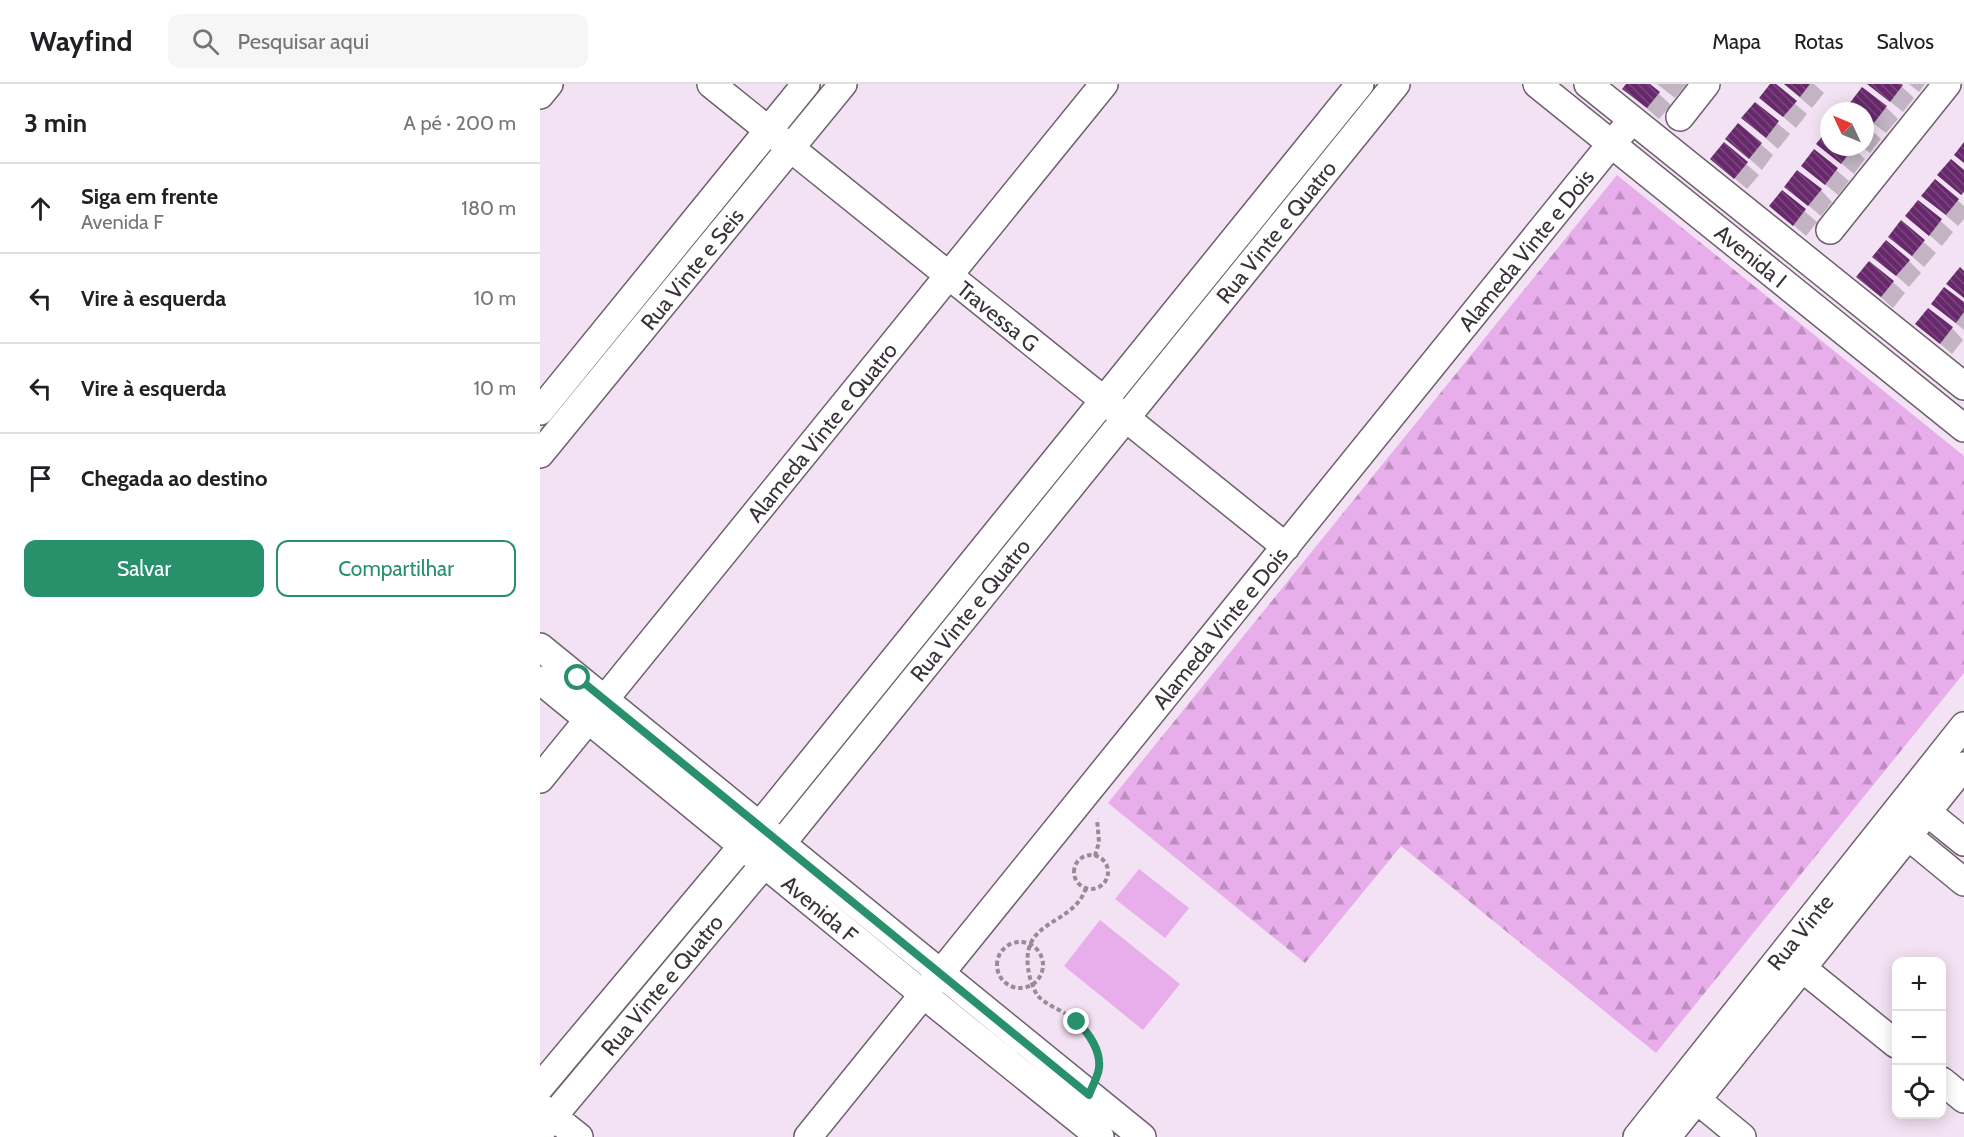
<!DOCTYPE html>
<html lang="pt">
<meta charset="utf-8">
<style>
:root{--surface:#fff;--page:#f6f6f6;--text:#202124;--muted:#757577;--line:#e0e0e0;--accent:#29906c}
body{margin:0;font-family:Cabin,sans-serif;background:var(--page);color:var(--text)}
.controls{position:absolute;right:18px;bottom:18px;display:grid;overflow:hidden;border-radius:12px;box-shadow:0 3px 15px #0003}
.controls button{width:54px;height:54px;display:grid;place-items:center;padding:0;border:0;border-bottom:2px solid var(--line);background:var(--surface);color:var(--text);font:30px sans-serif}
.compass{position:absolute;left:1280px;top:18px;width:54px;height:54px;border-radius:50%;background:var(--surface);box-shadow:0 3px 15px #0003;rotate:314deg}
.stop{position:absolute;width:18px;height:18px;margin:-14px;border:4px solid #29906c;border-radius:50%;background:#fff}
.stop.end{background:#29906c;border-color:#fff;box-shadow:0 2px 6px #0008}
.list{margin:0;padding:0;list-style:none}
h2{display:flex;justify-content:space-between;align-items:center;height:78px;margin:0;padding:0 24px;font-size:26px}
h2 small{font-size:20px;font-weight:400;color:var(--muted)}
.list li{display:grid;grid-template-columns:39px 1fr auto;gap:18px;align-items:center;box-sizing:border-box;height:90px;padding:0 24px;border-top:2px solid var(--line)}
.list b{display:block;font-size:22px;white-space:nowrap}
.list p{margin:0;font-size:20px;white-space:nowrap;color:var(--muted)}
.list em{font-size:20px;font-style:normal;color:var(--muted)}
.actions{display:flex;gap:12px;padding:18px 24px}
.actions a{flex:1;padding:14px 0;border:2px solid var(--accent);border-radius:12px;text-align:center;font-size:21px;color:var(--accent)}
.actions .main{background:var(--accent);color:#fff}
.icon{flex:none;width:33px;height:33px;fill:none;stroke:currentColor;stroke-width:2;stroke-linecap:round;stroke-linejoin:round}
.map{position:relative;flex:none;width:1424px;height:1053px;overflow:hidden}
header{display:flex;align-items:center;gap:36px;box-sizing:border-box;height:84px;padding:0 30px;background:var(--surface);border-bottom:2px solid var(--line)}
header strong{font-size:28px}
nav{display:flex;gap:33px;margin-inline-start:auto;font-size:21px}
.search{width:420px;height:54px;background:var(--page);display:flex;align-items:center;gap:15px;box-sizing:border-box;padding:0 21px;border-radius:12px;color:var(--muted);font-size:22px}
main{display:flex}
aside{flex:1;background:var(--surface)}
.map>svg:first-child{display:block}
</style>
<header>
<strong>Wayfind</strong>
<div class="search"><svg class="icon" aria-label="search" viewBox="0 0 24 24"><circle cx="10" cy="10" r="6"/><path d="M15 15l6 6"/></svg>Pesquisar aqui</div>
<nav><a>Mapa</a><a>Rotas</a><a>Salvos</a></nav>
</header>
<main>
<aside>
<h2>3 min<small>A pé · 200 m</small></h2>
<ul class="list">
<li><svg class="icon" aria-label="ahead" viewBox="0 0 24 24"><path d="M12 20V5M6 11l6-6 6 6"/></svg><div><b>Siga em frente</b><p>Avenida F</p></div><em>180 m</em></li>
<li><svg class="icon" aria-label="left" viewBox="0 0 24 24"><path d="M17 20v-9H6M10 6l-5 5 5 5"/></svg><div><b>Vire à esquerda</b></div><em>10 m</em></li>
<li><svg class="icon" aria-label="left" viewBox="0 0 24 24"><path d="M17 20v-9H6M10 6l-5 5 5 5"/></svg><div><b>Vire à esquerda</b></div><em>10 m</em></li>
<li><svg class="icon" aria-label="arrive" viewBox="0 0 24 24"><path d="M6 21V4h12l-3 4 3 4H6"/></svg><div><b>Chegada ao destino</b></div></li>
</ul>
<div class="actions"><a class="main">Salvar</a><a>Compartilhar</a></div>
</aside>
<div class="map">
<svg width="1424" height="1053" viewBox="0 0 1424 1053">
<defs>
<pattern id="forest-firs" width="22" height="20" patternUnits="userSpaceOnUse" patternTransform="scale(1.5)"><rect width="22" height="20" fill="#e8aeeb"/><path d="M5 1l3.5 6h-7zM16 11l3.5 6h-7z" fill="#bd8ebf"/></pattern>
<pattern id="building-back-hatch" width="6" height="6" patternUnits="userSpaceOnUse" patternTransform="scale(1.5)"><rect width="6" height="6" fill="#67286c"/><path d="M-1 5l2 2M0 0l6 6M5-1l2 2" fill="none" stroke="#7a477e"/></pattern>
</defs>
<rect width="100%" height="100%" fill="#f3e2f3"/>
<path fill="#e8aeeb" d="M599,785L649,824L625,854L575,815Z
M560,836L640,900L603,946L524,882Z"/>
<path fill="url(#forest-firs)" d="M1077,91L1424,372V589L1116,969L861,762L765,879L568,719Z"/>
<path fill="#0003" d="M1088,0H1108L1131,21L1119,35L1084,5Z
M1117,0H1147L1135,14Z
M1232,0L1267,30L1256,44L1221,14Z
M1244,0H1274L1284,9L1272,24Z
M1328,0H1359L1374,14L1363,28Z
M1369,0H1385L1379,8Z
M1311,19L1346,23L1358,35L1346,49L1325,33V27H1318Z
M1215,20L1250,50L1238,65L1203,34Z
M1325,40L1341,55L1330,69L1322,63H1325Z
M1199,41L1233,71L1222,86L1187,55Z
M1278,60L1289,63H1312L1325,75L1314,90Z
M1184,61L1219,91L1207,105L1172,75Z
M1274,67L1309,97L1298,111L1263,82Z
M1395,97L1424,122V135L1418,142L1384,112Z
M1246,103L1281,106L1292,118L1281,132Z
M1242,108L1277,138L1266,152L1231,122Z
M1379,118L1413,148L1402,162L1367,132Z
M1361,138L1396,169L1384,183L1350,153Z
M1334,172L1369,177L1381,189L1369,203Z
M1318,193L1353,198L1365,209L1353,224Z
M1393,220H1424V246L1405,231Z
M1377,240L1412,244L1423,256L1412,270Z"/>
<path fill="url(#building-back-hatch)" d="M1086,0H1110L1120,8L1107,24L1082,5Z
M1230,0H1236L1257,17L1243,33L1219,14Z
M1244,0H1270L1260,13Z
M1327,0H1361L1363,1L1350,18Z
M1322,3L1347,22L1334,39L1325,32V27H1319L1309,20Z
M1215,18L1239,37L1226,54L1201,34Z
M1198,39L1222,59L1209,75L1185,55Z
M1289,44V63H1314L1301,80L1276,60Z
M1184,58L1208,78L1194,95L1170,75Z
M1424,58V79L1414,71Z
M1274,65L1298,84L1285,101L1261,82Z
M1411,75L1424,86V108L1421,111L1397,91Z
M1257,86L1282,105L1268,122L1244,103Z
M1395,95L1419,115L1406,131L1381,112Z
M1242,106L1266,125L1253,142L1229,122Z
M1378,116L1402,135L1389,152L1365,132Z
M1361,136L1385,156L1372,172L1348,153Z
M1346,156L1370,176L1356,192L1332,173Z
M1329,177L1354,197L1341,213L1316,193Z
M1420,183L1424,187V214L1406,200Z
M1404,203L1424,218V228L1416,239L1391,220Z
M1388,224L1413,243L1400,260L1375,240Z"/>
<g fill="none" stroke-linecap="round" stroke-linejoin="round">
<g stroke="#6e606f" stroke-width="30">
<path id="minor" d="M171,0L746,463
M997,0L1424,344
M1048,0L1424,302
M0,11L9,0
M1140,33L1166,0
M1290,146L1407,0
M0,327L266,0
M0,370L303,0
M0,563L602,1053
M0,596L384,911L560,1053
M0,695L564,0
M1387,728L1424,758
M1368,752L1424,798
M1262,884L1356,960
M1402,997L1424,1015
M0,1003L220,741L820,0
M1157,1016L1202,1053
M0,1022L39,1053
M0,1048L242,759L856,0
M268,1053L1071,60L1093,36
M1097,1053L1424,642
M1127,1053L1424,682"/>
</g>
<path stroke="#978b97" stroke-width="4" stroke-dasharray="4.5 3" stroke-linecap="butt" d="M534 788a17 17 0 1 1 34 0a17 17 0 1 1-34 0Z
M555,772L559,758L557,735
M546,804C532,845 475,833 490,894C492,899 494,906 497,911C505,920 518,925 528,931C545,942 561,964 559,985
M457 881a23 23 0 1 1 46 0a23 23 0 1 1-46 0Z"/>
<use href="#minor" stroke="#fff" stroke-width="27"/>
</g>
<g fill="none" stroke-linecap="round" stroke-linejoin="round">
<path stroke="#29906c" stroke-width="8" d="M38,594L549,1011C552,1002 558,993 559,984C561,967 549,949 537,938"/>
</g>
<g text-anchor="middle" stroke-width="6" stroke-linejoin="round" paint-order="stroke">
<g font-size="22" fill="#393339" stroke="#fff">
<text transform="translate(736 148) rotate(-51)" y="8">Rua Vinte e Quatro</text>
<text transform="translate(986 166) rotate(-51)" y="8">Alameda Vinte e Dois</text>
<text transform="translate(1211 172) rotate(39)" y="8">Avenida I</text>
<text transform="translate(152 185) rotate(-51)" y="8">Rua Vinte e Seis</text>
<text transform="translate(458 232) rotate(39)" y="8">Travessa G</text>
<text transform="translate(282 348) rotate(-51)" y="8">Alameda Vinte e Quatro</text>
<text transform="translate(430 526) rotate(-51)" y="8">Rua Vinte e Quatro</text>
<text transform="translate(680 544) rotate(-51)" y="8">Alameda Vinte e Dois</text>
<text transform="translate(280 825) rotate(40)" y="8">Avenida F</text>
<text transform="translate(1260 848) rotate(-51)" y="8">Rua Vinte</text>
<text transform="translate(122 901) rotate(-50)" y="8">Rua Vinte e Quatro</text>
</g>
</g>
</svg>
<div class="controls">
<button>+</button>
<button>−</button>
<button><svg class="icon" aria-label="locate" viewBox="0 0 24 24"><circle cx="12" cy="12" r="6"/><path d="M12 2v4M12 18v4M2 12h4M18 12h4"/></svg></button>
</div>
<svg class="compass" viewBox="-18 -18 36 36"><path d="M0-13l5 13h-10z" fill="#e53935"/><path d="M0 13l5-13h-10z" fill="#757577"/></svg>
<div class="stop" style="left:38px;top:594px"></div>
<div class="stop end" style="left:537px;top:938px"></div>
</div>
</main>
